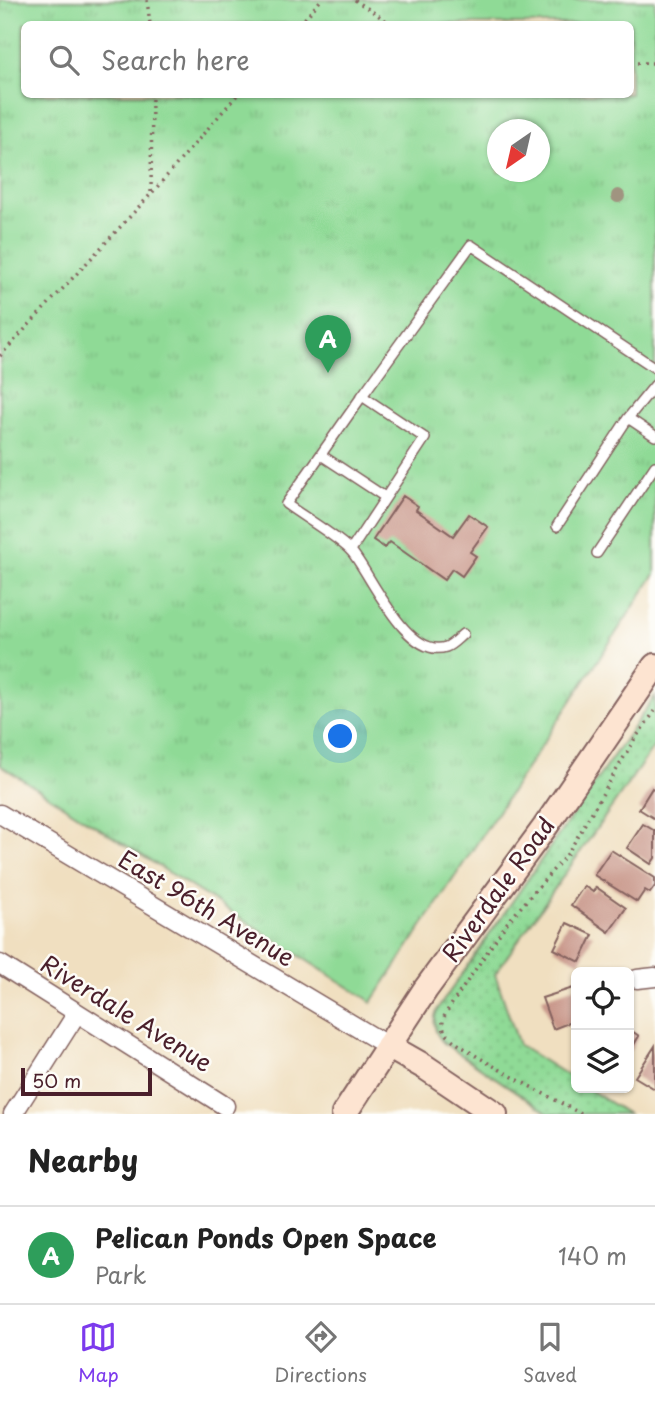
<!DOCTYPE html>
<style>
:root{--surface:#fff;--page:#f2f2f2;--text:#222;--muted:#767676;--line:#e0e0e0;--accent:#7c3aed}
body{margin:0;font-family:"Playpen Sans",sans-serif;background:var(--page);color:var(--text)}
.controls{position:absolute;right:21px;bottom:21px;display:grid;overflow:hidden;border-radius:10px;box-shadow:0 2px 5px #0004}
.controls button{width:63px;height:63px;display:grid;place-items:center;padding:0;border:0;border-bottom:2px solid var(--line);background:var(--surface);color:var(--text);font:35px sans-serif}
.compass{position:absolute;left:487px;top:119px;width:63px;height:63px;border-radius:50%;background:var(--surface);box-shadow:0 2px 5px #0004;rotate:214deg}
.scale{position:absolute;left:21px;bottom:18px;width:131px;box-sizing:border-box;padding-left:7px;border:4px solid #4a1f2b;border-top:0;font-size:19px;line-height:24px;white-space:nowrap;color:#4a1f2b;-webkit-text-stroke:5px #fdfcf7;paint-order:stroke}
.you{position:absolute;left:341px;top:737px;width:24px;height:24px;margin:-18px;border:5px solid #fff;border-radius:50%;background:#1a73e8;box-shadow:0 0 0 10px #1a73e833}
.badge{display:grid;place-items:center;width:46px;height:46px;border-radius:50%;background:var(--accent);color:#fff;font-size:23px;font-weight:700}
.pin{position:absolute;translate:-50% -58px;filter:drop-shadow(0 2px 4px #0008)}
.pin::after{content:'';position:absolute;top:37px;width:24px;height:21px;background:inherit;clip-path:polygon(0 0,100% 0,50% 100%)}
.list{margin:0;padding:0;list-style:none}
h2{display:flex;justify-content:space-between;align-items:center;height:91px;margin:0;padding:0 28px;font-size:30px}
h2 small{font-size:23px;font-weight:400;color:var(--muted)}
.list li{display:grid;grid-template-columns:46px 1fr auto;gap:21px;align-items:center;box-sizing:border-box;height:98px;padding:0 28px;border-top:2px solid var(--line)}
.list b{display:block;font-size:26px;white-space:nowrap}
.list p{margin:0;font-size:23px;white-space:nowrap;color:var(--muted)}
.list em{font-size:23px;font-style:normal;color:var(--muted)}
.icon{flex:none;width:38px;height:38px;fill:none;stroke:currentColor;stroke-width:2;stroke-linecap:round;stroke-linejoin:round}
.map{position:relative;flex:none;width:655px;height:1114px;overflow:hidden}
.search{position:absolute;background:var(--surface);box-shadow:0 2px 5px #0004;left:21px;right:21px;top:21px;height:77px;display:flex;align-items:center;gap:18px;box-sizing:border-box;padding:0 24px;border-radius:10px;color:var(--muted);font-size:26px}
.sheet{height:189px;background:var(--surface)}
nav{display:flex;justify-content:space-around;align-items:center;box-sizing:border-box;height:98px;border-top:2px solid var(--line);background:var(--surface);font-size:19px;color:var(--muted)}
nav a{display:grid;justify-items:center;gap:4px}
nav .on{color:var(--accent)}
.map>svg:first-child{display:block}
</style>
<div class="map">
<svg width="655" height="1114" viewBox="0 0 655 1114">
<defs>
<pattern id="grass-dots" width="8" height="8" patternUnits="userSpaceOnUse" patternTransform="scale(1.75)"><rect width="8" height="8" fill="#8fda96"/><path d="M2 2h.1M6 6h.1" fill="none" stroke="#7dbb81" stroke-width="1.8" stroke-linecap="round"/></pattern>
<pattern id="park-tufts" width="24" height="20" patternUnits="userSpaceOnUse" patternTransform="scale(1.75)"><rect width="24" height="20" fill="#8fda96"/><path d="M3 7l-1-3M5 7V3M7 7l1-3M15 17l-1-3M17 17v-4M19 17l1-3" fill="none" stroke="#7dbb81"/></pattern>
</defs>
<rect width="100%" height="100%" fill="#fdfcf7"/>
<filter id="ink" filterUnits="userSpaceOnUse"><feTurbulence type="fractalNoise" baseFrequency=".0143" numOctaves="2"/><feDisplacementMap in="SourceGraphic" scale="14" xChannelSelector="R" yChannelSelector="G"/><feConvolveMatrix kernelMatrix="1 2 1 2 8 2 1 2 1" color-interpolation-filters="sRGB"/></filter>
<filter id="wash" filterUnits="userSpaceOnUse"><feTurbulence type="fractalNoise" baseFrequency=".00686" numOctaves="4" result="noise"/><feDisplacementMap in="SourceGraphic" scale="28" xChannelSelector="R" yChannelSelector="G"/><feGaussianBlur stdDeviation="1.57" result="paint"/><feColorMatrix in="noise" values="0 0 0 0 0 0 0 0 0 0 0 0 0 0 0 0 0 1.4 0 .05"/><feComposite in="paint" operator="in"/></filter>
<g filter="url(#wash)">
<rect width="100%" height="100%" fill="#f0dfc0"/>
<path fill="url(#grass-dots)" stroke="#6c7c60" stroke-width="2" d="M655,696V745L495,974L519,1045L576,1081V1088H587L628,1114H549L445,1044C434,1034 431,1020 439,1007Z"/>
<path fill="url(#park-tufts)" stroke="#6c7c60" stroke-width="2" fill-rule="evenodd" d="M0,0H655V574L372,1002L0,765ZM24,24H630V94H24ZM498,130H540V172H498Z"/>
<g id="blocks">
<path fill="#c9988b" d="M403,496L418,506L416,510L453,536L469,514L488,527L470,552L476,556L462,576L452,569L444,580L390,542L385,548L373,540Z
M652,788L655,790V819L639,809Z
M643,824L655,831V858L651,864L627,848Z
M611,850L655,878V886L650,893L645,890L637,902L594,875Z
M584,886L593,892L596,887L626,908L609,932L571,905Z
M567,923L593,935L580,962L554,949Z
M576,987V1020L553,1029L542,998Z
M629,1029L639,1036L629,1053Z
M655,1046V1089L635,1077Z"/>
</g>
</g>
<g filter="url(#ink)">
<use href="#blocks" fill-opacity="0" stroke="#84625f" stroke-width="2"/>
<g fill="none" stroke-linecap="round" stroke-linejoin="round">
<g stroke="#84625f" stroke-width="12">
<path id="lane" d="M362,396L471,245L655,368
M628,418L655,385
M321,455L385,497
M557,526L628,418L655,436
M351,550L425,438L362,396L286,504C302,516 340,538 352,552C371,575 407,660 446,647C452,645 458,638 463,634
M597,553L655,466"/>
</g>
<g stroke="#84625f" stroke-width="21">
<path id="street" d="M0,814L388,1046
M0,964L225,1106
M637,979L655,977
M13,1114L77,1013"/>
</g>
<g stroke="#84625f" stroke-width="28">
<path id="secondary" d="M388,1046L425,1067L495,1114
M344,1114L425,990L545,827L655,666"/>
</g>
<path stroke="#84625f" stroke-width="3.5" stroke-dasharray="2 5" stroke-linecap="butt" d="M147,0L150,24
M355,0L391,24
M300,24L321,0
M630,63H655
M151,192L152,94
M0,356L151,194L238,94
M581,1114C557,1100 455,1049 445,1032C441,1024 443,1018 447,1011L507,923L568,853L634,740L655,711"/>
<use href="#lane" stroke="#fff" stroke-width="9"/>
<use href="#street" stroke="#fff" stroke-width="18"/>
<use href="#secondary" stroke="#fde4d1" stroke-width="24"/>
</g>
<circle fill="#a09480" cx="618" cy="196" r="7"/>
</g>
<g text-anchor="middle" stroke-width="5" stroke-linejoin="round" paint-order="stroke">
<g font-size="24" fill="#4a1f2b" stroke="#fdfcf7">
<text transform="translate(499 890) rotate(-54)" y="8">Riverdale Road</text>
<text transform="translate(206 909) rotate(31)" y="8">East 96th Avenue</text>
<text transform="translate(126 1014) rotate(32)" y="8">Riverdale Avenue</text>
</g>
</g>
</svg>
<div class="controls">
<button><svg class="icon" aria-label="locate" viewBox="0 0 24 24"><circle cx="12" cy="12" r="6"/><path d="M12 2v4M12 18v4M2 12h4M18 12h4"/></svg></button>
<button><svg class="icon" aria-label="layers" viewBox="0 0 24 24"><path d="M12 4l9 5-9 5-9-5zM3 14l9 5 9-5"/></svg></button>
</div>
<svg class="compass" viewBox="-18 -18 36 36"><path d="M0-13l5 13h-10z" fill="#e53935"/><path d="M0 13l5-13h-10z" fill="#767676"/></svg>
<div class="scale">50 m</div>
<div class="you"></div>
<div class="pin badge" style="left:328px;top:373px;background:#2e9e5b">A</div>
<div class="search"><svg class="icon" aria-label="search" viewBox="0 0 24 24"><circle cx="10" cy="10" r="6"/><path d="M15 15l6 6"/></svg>Search here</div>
</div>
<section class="sheet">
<h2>Nearby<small></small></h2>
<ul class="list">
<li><span class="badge" style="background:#2e9e5b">A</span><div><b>Pelican Ponds Open Space</b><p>Park</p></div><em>140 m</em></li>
</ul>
</section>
<nav>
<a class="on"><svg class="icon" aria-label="map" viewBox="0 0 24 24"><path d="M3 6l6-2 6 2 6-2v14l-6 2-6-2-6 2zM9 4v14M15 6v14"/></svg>Map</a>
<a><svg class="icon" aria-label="directions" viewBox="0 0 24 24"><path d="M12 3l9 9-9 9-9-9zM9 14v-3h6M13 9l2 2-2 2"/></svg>Directions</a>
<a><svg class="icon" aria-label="saved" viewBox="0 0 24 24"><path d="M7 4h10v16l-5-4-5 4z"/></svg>Saved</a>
</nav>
